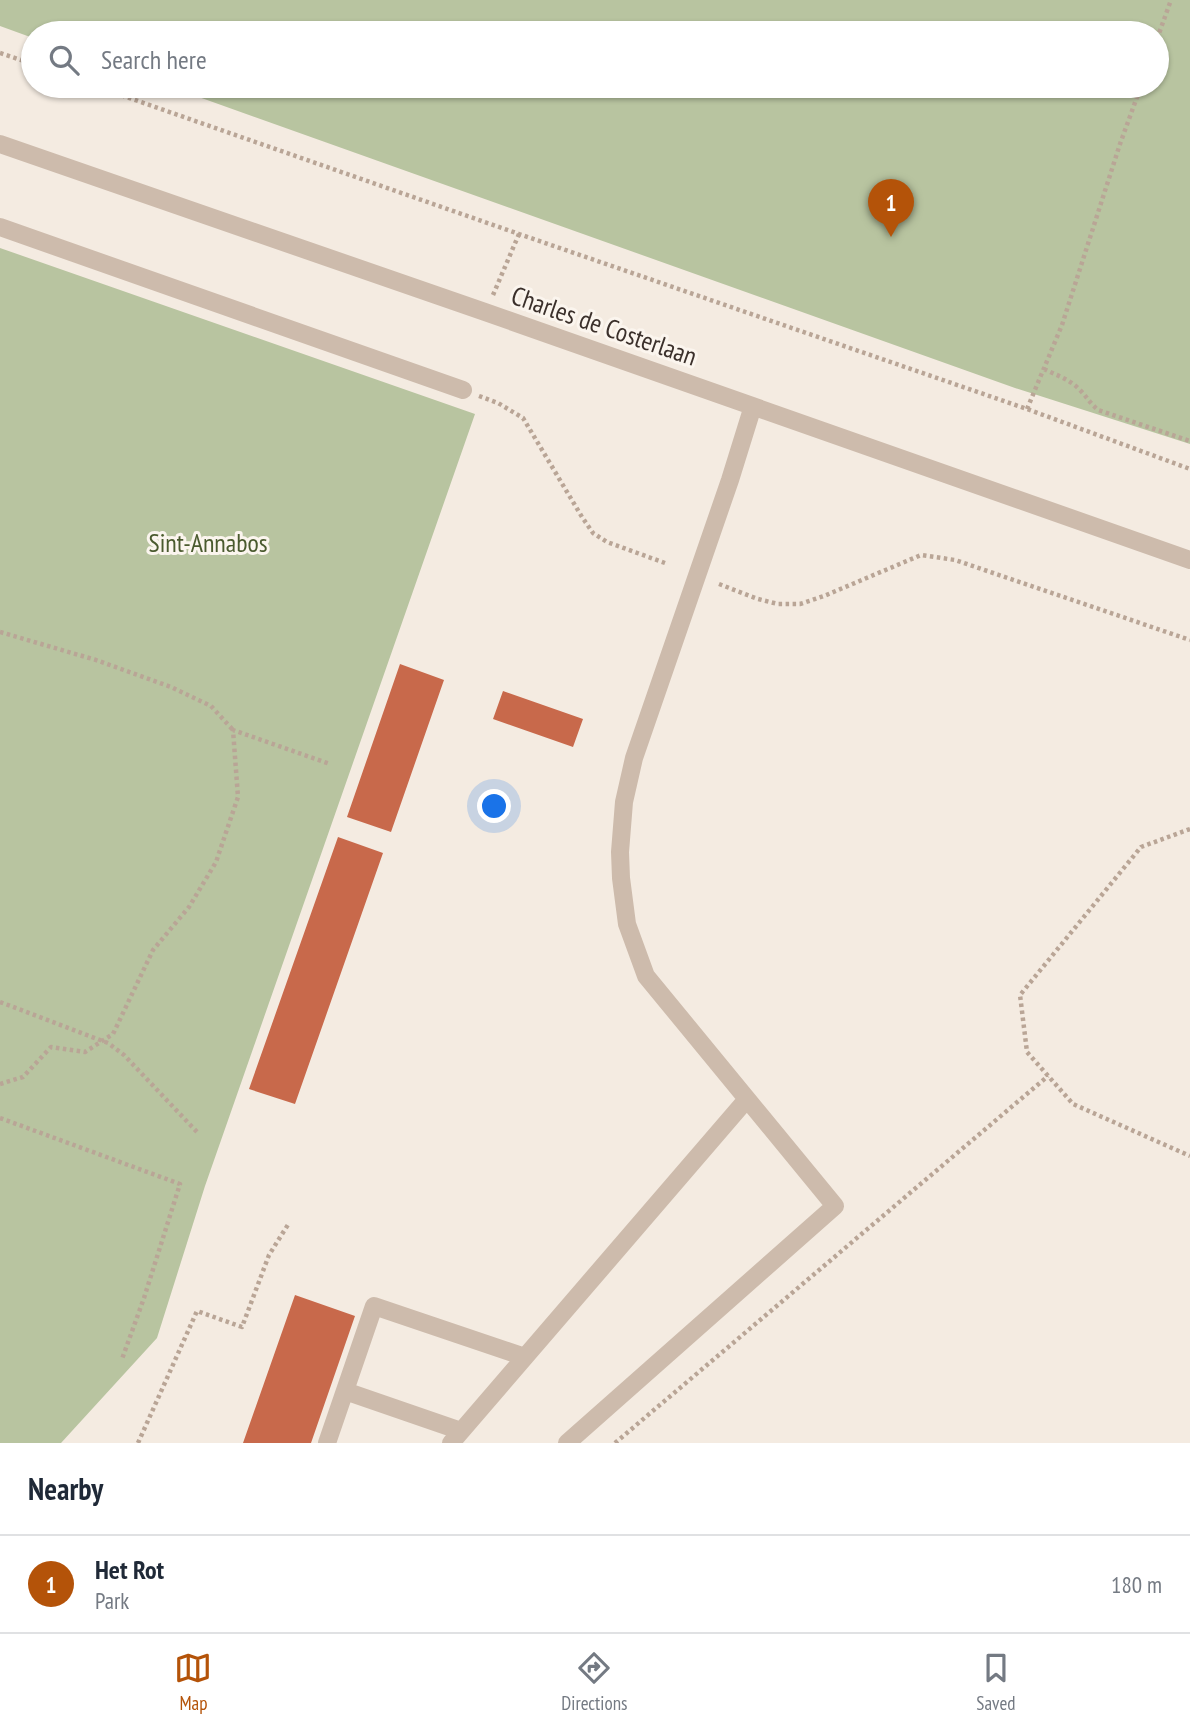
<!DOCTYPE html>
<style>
:root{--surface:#fff;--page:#f6f6f7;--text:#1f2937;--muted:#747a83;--line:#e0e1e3;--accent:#b45309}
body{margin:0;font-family:"PT Sans Narrow",sans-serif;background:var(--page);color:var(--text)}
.you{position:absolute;left:495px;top:807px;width:24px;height:24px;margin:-18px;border:5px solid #fff;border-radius:50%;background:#1a73e8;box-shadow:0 0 0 10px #1a73e833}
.badge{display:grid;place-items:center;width:46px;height:46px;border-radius:50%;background:var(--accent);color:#fff;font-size:23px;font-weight:700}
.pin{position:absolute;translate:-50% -58px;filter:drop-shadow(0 2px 4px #0008)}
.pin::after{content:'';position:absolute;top:37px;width:24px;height:21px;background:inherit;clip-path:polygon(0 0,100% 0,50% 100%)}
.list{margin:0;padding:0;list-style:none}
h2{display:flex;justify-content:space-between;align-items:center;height:91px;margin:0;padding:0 28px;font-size:30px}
h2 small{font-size:23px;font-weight:400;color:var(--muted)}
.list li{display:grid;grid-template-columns:46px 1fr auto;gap:21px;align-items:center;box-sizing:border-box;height:98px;padding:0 28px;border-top:2px solid var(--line)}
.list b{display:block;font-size:26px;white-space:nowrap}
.list p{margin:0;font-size:23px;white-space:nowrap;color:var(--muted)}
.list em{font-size:23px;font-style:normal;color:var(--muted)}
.icon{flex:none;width:38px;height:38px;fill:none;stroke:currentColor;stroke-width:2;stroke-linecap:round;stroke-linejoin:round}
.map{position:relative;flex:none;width:1190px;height:1443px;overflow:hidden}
.search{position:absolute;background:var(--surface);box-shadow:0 2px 5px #0004;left:21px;right:21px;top:21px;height:77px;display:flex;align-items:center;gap:18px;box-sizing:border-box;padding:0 24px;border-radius:38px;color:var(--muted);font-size:26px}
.sheet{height:189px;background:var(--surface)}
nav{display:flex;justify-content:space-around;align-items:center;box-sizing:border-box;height:98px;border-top:2px solid var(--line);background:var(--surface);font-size:19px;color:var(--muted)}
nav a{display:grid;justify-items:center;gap:4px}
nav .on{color:var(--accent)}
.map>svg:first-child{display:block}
</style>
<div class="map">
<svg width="1190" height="1443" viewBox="0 0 1190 1443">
<rect width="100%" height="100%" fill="#f4ebe1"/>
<path fill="#b8c4a0" d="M0,0H1190V444L1015,388L168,86H1157V33H33V38L0,26Z
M0,248L475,414L205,1186L157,1338L61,1443H0Z"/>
<path fill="#c8694b" d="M400,664L444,680L391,832L347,817Z
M503,691L583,719L573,747L493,719Z
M338,837L383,853L295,1104L249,1089Z
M295,1295L355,1316L311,1443H243Z"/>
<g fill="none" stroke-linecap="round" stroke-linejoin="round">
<path stroke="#b9a596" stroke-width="4.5" stroke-dasharray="3.5 3.5" stroke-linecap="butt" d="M1157,39L1171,0
M0,53L33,64
M95,86L519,234L1027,409L1190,469
M493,295L519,234
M1044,369C1056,375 1069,379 1079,389C1086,396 1090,403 1098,410L1190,441
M479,396L498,403L523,418L582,517L593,533L607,542L665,563
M1027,409L1062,325L1120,144L1141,86
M719,584L758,599L778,604H800L824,596L921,555L955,560L1190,640
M0,632L96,660L171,687L211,706L233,730
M1190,829L1141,847L1020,995L1027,1052L1073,1104L1190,1156
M0,1002L108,1043L124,1055L197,1132
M0,1084L23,1077L51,1047L85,1052L113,1034L153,950L189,907L216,862L238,797L233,730L330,764
M0,1118L180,1184L144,1298L122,1359
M138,1443L197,1311L242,1327L269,1255L289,1223
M615,1443L1048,1076"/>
<path stroke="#cdbbac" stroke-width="18" d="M0,144L485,312L1190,560
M0,227L463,390
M345,1391L461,1431
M327,1443L374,1306L525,1357
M451,1443L747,1099
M567,1443L835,1206L646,976L627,924L621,878L620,852L624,802L634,758L730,480L753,406"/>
</g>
<g text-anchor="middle" stroke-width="6" stroke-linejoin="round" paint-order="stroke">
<g font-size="26" fill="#3b302b" stroke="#fbf5ee">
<text transform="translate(604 326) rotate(19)" y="9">Charles de Costerlaan</text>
</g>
<g font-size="26" fill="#4a5a2e" stroke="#fbf5ee">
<text x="208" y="552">Sint-Annabos</text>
</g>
</g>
</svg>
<div class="you"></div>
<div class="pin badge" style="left:891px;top:237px">1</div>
<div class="search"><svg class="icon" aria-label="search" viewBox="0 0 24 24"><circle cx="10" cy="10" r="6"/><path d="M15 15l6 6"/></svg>Search here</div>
</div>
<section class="sheet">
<h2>Nearby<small></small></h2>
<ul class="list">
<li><span class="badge">1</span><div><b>Het Rot</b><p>Park</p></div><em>180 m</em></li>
</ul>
</section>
<nav>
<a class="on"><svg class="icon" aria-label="map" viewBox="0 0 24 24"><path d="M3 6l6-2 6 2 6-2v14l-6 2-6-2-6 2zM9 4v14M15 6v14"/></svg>Map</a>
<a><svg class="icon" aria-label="directions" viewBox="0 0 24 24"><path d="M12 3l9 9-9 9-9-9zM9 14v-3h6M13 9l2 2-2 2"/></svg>Directions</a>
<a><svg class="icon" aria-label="saved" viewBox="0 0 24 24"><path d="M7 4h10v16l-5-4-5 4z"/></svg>Saved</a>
</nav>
